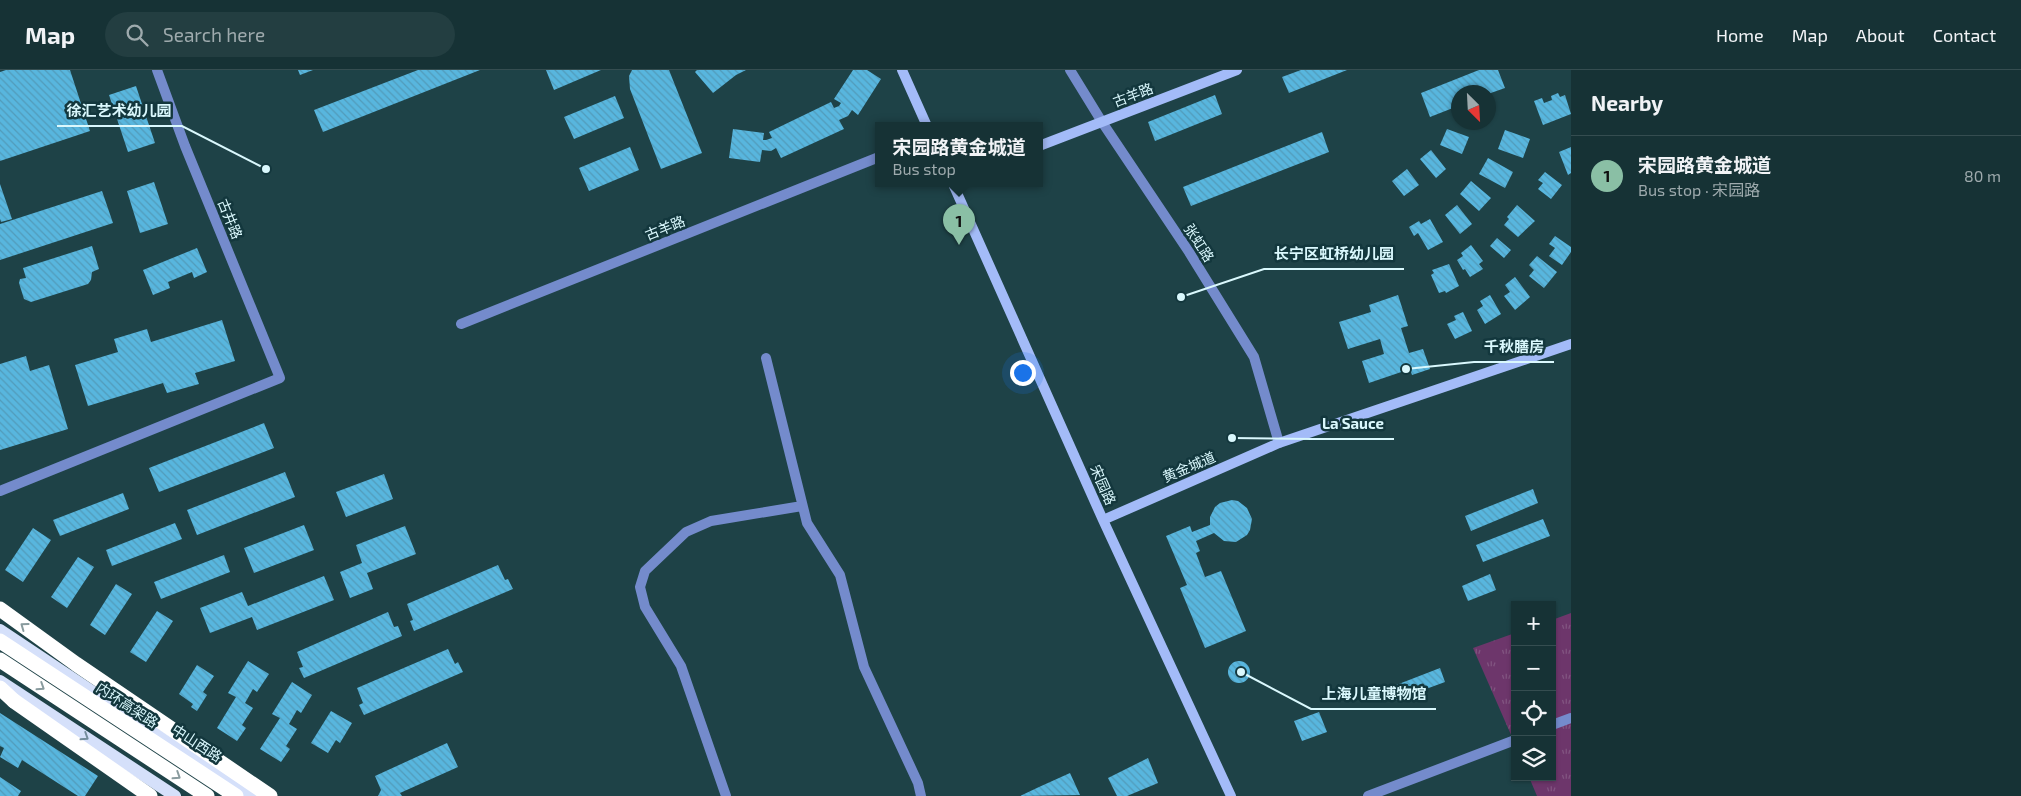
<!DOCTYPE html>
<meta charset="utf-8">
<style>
:root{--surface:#163235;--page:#233e41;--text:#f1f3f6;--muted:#9eaaad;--line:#354d50;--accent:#8abfa5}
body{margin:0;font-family:"Exo 2","Noto Sans SC",sans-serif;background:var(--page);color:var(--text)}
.controls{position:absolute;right:15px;bottom:15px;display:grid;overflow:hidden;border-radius:0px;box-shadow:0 1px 4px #0004}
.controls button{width:45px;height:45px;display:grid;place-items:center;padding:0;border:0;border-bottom:1px solid var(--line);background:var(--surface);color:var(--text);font:25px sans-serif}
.compass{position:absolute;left:1451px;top:15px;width:45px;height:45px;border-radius:50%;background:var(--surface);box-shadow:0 1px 4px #0004;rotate:156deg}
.you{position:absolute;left:1022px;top:302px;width:18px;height:18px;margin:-12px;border:4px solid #fff;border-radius:50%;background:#1a73e8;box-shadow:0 0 0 8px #1a73e833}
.badge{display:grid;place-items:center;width:32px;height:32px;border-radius:50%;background:var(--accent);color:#111;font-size:16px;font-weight:700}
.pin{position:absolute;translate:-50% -41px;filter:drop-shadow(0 1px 2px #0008)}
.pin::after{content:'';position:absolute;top:26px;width:18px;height:15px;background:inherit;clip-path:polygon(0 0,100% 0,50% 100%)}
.popup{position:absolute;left:875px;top:52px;width:168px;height:65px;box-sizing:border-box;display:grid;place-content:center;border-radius:0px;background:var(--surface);filter:drop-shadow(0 1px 4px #0005);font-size:16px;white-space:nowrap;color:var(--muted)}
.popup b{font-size:19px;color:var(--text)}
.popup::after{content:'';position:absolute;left:50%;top:100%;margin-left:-10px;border:10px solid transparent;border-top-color:var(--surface)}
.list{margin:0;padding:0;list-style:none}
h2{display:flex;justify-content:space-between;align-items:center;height:65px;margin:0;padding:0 20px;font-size:21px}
h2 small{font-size:16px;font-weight:400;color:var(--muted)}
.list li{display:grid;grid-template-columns:32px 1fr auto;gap:15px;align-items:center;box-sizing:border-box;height:80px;padding:0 20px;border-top:1px solid var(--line)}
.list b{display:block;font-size:19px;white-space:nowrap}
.list p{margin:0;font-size:16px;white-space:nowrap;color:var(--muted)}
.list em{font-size:16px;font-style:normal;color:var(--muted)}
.icon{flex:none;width:28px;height:28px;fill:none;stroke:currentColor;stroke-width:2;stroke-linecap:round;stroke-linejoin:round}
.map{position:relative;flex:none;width:1571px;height:726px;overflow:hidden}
header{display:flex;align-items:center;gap:30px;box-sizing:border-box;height:70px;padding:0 25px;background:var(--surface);border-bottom:1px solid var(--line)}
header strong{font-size:24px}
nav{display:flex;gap:28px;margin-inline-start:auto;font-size:18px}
.search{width:350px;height:45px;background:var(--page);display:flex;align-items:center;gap:12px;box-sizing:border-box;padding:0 18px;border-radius:28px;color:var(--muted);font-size:19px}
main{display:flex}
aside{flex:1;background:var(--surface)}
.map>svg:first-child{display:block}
</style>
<header>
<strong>Map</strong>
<div class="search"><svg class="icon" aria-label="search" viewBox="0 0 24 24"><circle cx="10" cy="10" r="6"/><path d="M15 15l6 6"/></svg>Search here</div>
<nav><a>Home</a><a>Map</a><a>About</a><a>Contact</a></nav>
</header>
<main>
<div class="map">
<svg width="1571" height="726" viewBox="0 0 1571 726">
<defs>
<pattern id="park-tufts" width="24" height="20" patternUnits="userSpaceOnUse" patternTransform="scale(1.25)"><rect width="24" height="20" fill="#6d366b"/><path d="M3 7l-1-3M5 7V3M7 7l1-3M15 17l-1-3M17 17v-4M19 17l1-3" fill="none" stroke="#815481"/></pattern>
<pattern id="building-back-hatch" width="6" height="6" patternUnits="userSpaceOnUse" patternTransform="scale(1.25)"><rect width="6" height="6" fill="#58b6de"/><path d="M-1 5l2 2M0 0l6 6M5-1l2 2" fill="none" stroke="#529bba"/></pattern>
</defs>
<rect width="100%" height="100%" fill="#1e4247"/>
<path fill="url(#park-tufts)" d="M1571,543V726H1537L1529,707H1552V550Z
M1515,563V674L1473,578Z"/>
<path fill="url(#building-back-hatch)" d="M6,0H70L90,61L0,91V2Z
M298,0H313L300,5Z
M418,0H480L323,62L314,40Z
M546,0H601L554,20Z
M632,0H669L702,83L661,99L630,19L629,6Z
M697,0H746L736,5L713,23L695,2Z
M853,0H867L881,9L858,45L852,40L848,46L839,50L844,59L781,88L776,78L771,81L762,80L760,92L729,88L733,59L764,63L763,70H766L772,68L769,62L831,32L834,38L839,36L841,33L834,29Z
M1301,0H1347L1289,23L1282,7Z
M1479,0H1498L1505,18L1488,24V22H1458V36L1430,47L1421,23Z
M136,16L155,73L128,82L109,25Z
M1558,23L1560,27L1565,25L1571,44L1543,55L1534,31L1542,28L1544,33L1552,30L1551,26Z
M1215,25L1222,44L1155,71L1148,52Z
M615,26L624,48L574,69L564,47Z
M1447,59L1469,67L1462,84L1440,75Z
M1505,60L1530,69L1523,88L1498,79Z
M1322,62L1329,82L1191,136L1183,117Z
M630,77L639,100L589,121L579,98Z
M1571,77V103L1568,105L1559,82Z
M1431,80L1446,99L1436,108L1420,89Z
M1488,88L1513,102L1505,118L1479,104Z
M1407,99L1419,115L1404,126L1392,111Z
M1545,102L1562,115L1551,129L1538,119L1543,113L1538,110Z
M1471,111L1491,128L1479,141L1460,124Z
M154,112L168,154L140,163L127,121Z
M0,114L12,149L1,152L0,149Z
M102,121L113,153L0,190V154Z
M1457,135L1472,154L1460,164L1445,145Z
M1517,135L1535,151L1518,167L1504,155L1509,149L1507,147Z
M1430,149L1443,172L1428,180L1418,163L1414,166L1409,157L1419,151L1421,154Z
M1555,166L1571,177V182L1562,195L1549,186L1555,178L1549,174Z
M1497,168L1511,180L1504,188L1490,176Z
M1471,175L1483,191L1479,194L1483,199L1470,207L1465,199L1463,200L1457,190L1463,186L1461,183Z
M92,176L99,199L92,202L91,210L88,214L31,232L24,229L19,213L20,209L26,208L23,198Z
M197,178L207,202L194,208L192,202L168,212L170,218L153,225L143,200Z
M1537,186L1557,202L1544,218L1529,206L1534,200L1529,195Z
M1449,194L1459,216L1446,223L1445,221L1439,223L1431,205L1434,203L1432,200Z
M1515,207L1530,227L1515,240L1504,226L1510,222L1505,215Z
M1398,225L1408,256L1401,258L1409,283L1423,279L1430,299L1412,305L1410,299L1369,313L1362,291L1384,284L1380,269L1348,279L1339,252L1371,242L1369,235Z
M1490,225L1501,244L1485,254L1477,240L1483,236L1480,231Z
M1463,242L1472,261L1455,269L1447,254L1456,250L1454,246Z
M222,250L235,291L195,303L199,314L167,323L163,313L88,336L75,295L118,282L114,269L147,259L151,272Z
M26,286L30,301L49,295L68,359L0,380V294Z
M264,353L274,378L159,422L149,398Z
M285,402L295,427L197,465L187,440Z
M384,404L393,429L346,447L336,422Z
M1533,419L1538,433L1471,461L1465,446Z
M123,423L129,439L60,466L53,450Z
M1232,430L1238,431L1247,438L1252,449L1250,460L1247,465L1236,472L1224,471L1214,463L1196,471L1200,481L1196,483L1205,507L1221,501L1246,561L1205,578L1180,518L1187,515L1166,466L1190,456L1192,462L1210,455V447L1215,437L1220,433Z
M1543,449L1550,466L1483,492L1476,475Z
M175,453L182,469L112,496L106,480Z
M304,455L314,480L254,503L244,478Z
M405,456L416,484L367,503L373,519L350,528L340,502L362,493L356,475Z
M33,458L51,470L23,512L5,500Z
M224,485L230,502L161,529L154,512Z
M78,487L94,497L67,538L51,527Z
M498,495L505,510L508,509L513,519L414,561L410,551L413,550L407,534Z
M1490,504L1496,520L1468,531L1462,516Z
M324,506L334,530L257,560L252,547L210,563L200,538L242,522L248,536Z
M116,514L132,524L105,565L90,555Z
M157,541L173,551L146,592L130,582Z
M388,542L394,557L398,556L402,566L304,608L299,598L303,597L297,582Z
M448,579L455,594L458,592L463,602L364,645L359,635L363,633L357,618Z
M248,591L269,604L257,622L253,619L245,633L253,638L242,655L246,658L237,671L217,658L236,627L228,623Z
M1228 602a11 11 0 1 1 22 0a11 11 0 1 1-22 0Z
M197,595L214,606L203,622L207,625L197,641L191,637L193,634L179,624Z
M1440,598L1445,612L1396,630L1391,617Z
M292,612L312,625L301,643L297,640L289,654L297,659L286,676L290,679L281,692L260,679L280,648L272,644Z
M331,641L352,653L340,673L336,670L328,683L311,673Z
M1319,642L1327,662L1302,671L1294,651Z
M0,643L98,706L85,726H78L22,690L18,698L0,687L4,678L0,676Z
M447,673L458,697L400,723L402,726H378L381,720L375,706Z
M1148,688L1158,713L1127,726H1117L1108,708Z
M1070,703L1080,725L1020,726L1039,717Z
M0,707L21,721L18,726H0Z"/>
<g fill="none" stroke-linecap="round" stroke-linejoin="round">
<path stroke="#748bcc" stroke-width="10" d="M1070,0L1102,52L1189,182L1254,287L1279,373
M461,254L879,87
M766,288L807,453L840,505L864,597L918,713L921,726
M0,421L280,308L185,76L157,0
M1552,655L1571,648
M726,726L681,596L645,537L640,517L645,501L686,462L711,451L802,436
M1368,726L1515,670"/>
<path stroke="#a3bbf8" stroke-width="10" d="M902,0L927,56
M1039,76L1237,0
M953,114L1103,450L1231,726
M1103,450L1279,373L1571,274"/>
<path stroke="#d5e0fa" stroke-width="12" d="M0,560L189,686L254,726
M0,611L175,726"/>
<path stroke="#fff" stroke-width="15" d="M0,539L76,594L270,726
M0,571L236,726
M0,590L207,726
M0,618L14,631"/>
<path stroke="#fff" stroke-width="15" d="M14,631L150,726"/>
</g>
<defs><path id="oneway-chevron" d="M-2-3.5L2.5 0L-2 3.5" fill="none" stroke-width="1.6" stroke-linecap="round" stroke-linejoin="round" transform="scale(1.25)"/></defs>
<g stroke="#899b9e">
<use href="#oneway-chevron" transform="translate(24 556) rotate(-144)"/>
<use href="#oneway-chevron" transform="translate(41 617) rotate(33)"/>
<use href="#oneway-chevron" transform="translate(177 706) rotate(33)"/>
</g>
<use stroke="#748c9c" href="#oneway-chevron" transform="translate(85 667) rotate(33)"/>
<g text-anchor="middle" stroke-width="5" stroke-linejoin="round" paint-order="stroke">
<g font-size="14" fill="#daf8fd" stroke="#13373d">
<text transform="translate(1133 25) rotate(-21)" y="5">古羊路</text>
<text transform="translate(230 149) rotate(68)" y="5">古井路</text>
<text transform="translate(665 158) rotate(-22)" y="5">古羊路</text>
<text transform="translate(1199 173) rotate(57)" y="5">张虹路</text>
<text transform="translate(1189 397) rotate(-23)" y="5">黄金城道</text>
<text transform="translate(1103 415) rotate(66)" y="5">宋园路</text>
<text transform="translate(127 635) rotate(33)" y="5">内环高架路</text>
<text transform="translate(197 673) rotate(33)" y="5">中山西路</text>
</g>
</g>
<path fill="none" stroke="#daf8fd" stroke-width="2" d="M266 99L182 56H57M1181 227L1264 199H1404M1406 299L1474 292H1554M1232 368L1312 369H1394M1241 602L1311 639H1436"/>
<g fill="#daf8fd" stroke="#13373d" stroke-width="2">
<circle cx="266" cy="99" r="5"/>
<circle cx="1181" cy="227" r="5"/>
<circle cx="1406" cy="299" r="5"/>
<circle cx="1232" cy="368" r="5"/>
<circle cx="1241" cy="602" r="5"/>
</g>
<g font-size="15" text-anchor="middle" font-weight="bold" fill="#daf8fd" stroke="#13373d" stroke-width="5" stroke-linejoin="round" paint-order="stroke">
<text x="119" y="46">徐汇艺术幼儿园</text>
<text x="1334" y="189">长宁区虹桥幼儿园</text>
<text x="1514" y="282">千秋膳房</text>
<text x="1353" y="359">La Sauce</text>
<text x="1374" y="629">上海儿童博物馆</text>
</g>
</svg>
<div class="controls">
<button>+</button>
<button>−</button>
<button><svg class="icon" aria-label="locate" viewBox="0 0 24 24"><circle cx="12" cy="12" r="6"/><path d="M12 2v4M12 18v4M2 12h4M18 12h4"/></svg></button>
<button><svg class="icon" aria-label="layers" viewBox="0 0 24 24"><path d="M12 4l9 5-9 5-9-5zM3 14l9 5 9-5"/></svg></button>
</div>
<svg class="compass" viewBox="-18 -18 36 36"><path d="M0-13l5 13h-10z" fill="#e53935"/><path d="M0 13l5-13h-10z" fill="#9eaaad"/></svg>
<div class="you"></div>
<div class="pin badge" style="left:959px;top:175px">1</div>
<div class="popup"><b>宋园路黄金城道</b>Bus stop</div>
</div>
<aside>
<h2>Nearby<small></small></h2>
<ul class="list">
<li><span class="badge">1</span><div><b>宋园路黄金城道</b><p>Bus stop · 宋园路</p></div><em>80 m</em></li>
</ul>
</aside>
</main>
